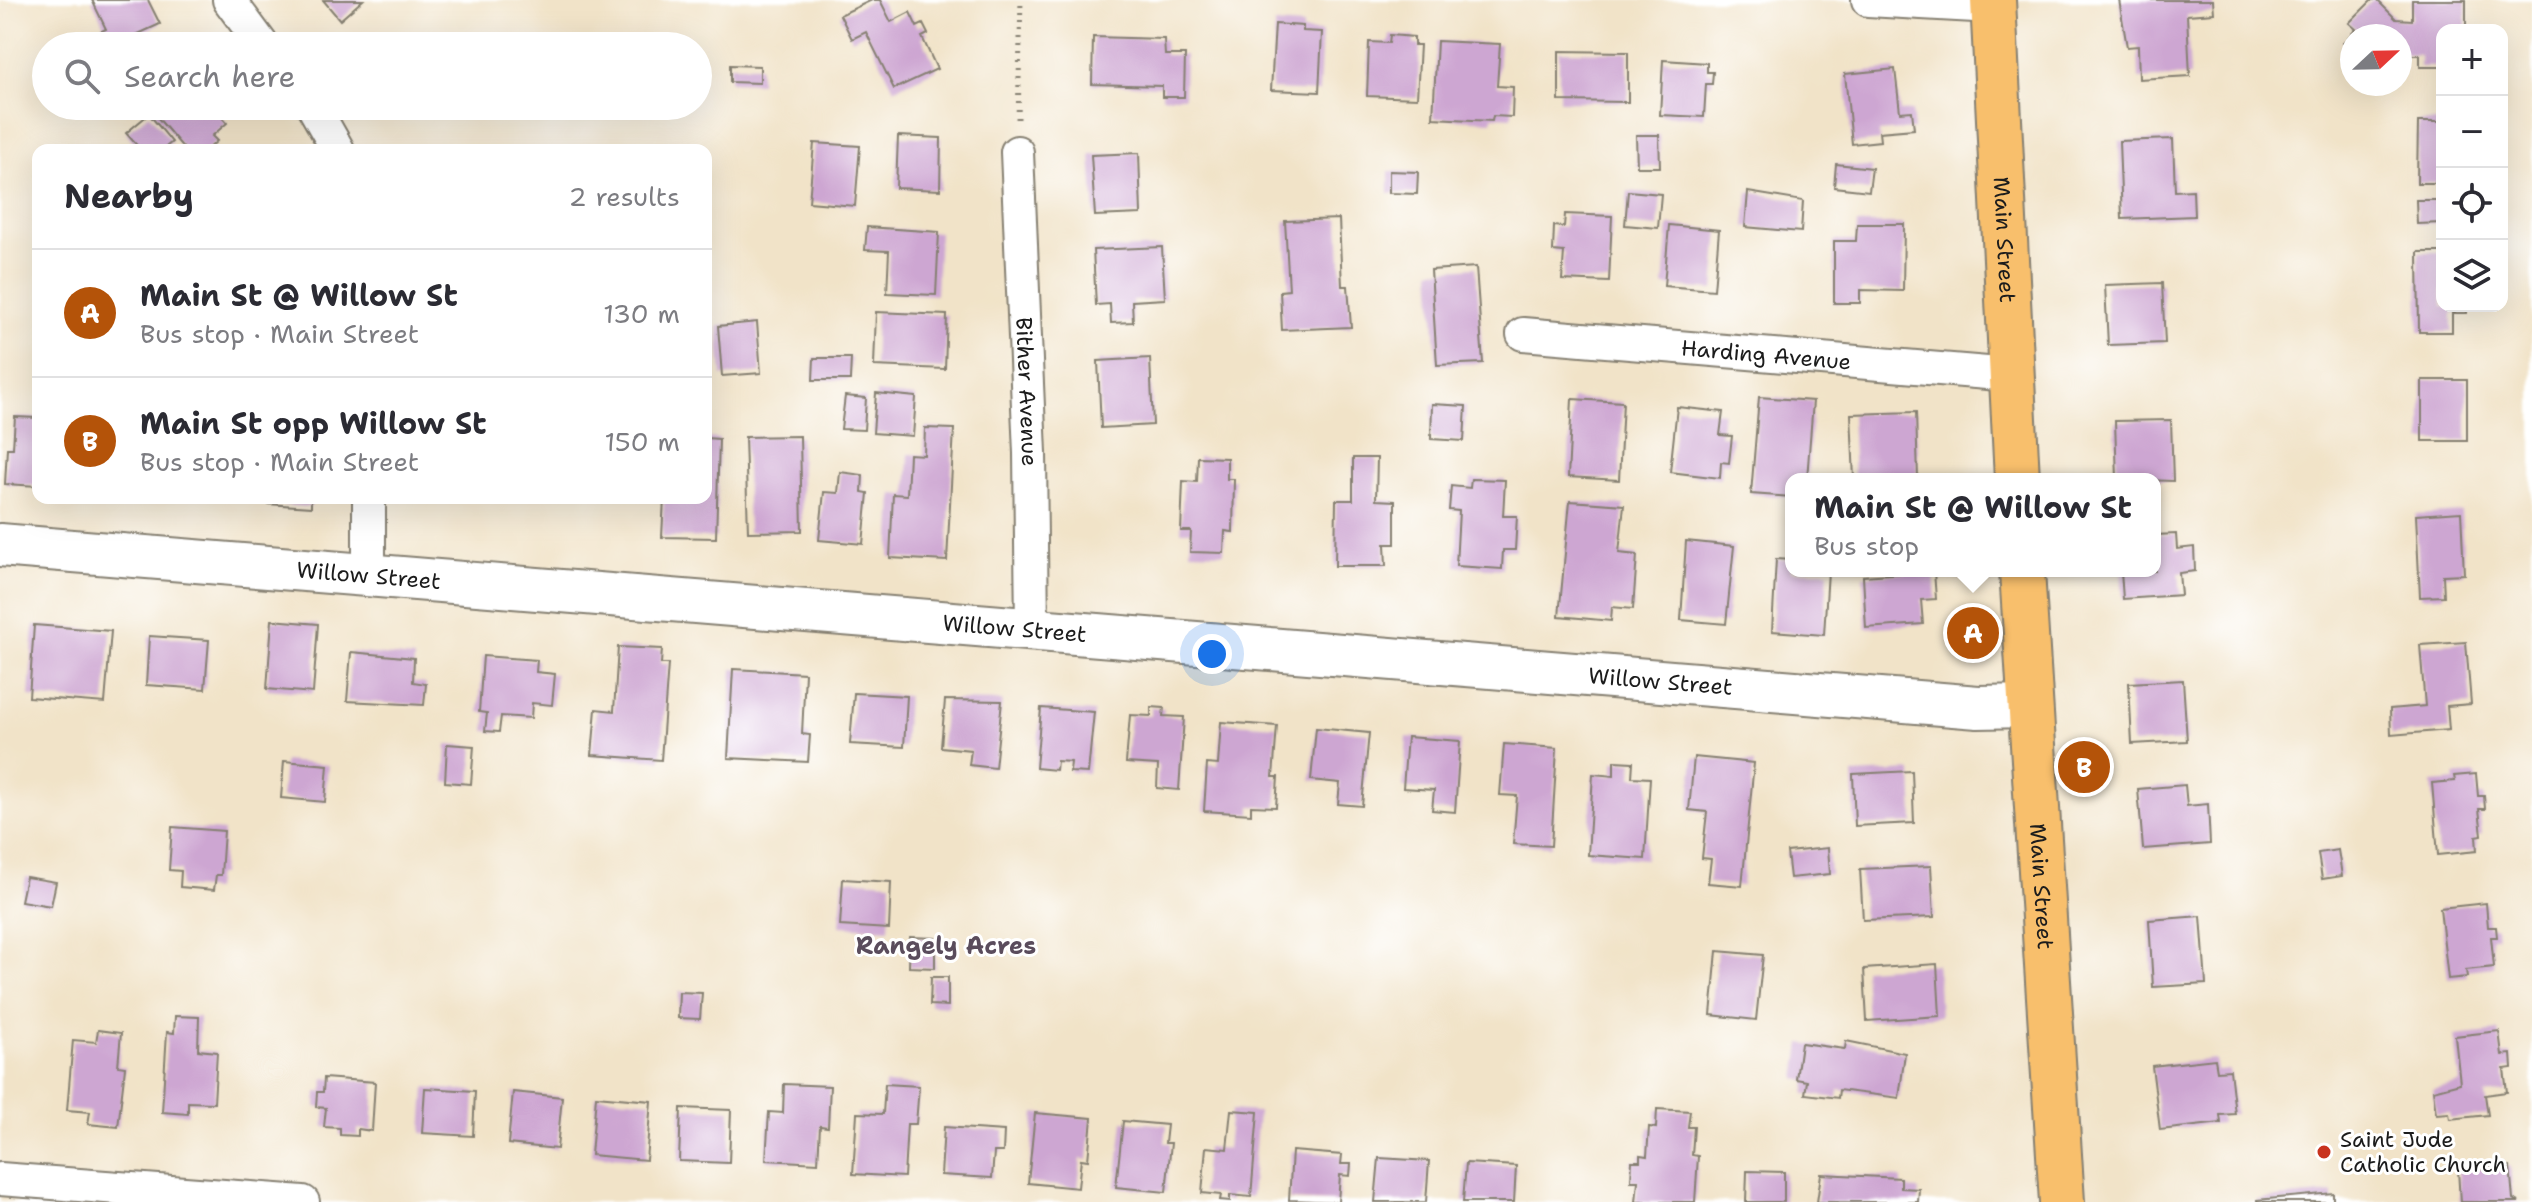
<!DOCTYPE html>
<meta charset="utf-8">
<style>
:root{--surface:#fff;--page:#f2f2f3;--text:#2b2b33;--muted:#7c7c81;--line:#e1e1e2;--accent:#b45309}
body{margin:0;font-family:"Shantell Sans",sans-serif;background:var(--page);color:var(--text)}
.controls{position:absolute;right:24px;top:24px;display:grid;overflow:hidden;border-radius:16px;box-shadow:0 8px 32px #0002}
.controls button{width:72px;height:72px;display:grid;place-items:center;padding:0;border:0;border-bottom:2px solid var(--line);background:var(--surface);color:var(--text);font:40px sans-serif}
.compass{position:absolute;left:2340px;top:24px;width:72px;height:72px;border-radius:50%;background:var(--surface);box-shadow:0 8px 32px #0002;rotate:68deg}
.you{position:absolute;left:1212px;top:654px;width:28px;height:28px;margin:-20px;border:6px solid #fff;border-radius:50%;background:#1a73e8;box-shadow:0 0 0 12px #1a73e833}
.badge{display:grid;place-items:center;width:52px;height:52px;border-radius:50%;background:var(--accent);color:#fff;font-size:26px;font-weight:700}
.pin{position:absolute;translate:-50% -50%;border:4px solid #fff;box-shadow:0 2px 8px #0006}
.popup{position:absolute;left:1785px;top:473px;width:376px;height:104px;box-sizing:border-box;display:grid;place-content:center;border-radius:16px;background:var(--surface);filter:drop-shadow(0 2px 6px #0005);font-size:26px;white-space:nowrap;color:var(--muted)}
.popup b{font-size:30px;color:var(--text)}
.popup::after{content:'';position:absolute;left:50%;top:100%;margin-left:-16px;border:16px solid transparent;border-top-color:var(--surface)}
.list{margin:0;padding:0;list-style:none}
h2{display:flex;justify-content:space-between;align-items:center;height:104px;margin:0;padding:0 32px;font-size:34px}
h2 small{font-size:26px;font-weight:400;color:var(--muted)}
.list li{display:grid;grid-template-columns:52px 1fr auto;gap:24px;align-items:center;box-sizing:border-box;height:128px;padding:0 32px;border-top:2px solid var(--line)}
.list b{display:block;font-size:30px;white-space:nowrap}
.list p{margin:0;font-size:26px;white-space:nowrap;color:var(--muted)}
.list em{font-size:26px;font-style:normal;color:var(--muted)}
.icon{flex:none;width:44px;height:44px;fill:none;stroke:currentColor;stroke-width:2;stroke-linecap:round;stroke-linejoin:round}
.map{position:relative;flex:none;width:2532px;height:1202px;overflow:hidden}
.search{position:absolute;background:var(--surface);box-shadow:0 8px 32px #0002;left:32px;top:32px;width:680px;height:88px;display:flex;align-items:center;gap:20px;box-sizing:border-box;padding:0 28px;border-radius:44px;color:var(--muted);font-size:30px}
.panel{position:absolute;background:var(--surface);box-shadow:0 8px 32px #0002;left:32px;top:144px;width:680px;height:360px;border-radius:16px}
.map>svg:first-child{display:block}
</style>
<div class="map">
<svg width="2532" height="1202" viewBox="0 0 2532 1202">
<rect width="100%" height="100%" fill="#fff"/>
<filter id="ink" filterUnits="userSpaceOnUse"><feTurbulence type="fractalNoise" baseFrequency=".0125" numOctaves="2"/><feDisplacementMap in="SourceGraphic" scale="16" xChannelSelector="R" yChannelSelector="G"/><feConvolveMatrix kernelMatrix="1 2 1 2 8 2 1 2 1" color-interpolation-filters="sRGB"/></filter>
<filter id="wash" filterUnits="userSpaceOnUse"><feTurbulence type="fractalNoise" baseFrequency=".006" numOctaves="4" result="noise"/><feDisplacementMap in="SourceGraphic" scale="32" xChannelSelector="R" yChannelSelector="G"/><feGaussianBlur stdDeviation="1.8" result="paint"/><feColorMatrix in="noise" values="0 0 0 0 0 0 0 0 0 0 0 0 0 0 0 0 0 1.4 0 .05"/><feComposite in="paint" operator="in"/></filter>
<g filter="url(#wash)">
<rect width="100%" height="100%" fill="#f1e3c8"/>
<g id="blocks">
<path fill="#cda6d2" d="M92,0H148L160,24L112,46H98L93,35L106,29Z
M323,0H363L340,20Z
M872,0H880L891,22L910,12L917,27L923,24L928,34L922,37L937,69L894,89L866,32L852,39L840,15Z
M2119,0H2213L2214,13L2187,15L2190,76L2139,79L2138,46L2127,47Z
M2372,0H2377L2396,19L2412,20V0H2466V30H2442V67H2420V55H2400V36H2352V52L2343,43L2356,29L2349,23Z
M1275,24L1303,26V31L1322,32L1319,92L1271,90Z
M1390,35L1414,37V45H1420L1417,98L1367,96L1369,42L1389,43Z
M417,37L425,46H407Z
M1093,37L1164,39L1165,55H1185L1184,97H1162V86L1092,84Z
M1437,41L1500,44L1497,86L1513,87L1512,117L1493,116L1492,121L1433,118Z
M1559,51L1628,52V102L1559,101Z
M1663,60L1707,63V72H1713L1712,84H1706L1704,117L1660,115Z
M730,65L760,66V83L730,82Z
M1895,69L1900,112L1912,111L1914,129L1879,132L1880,141L1852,144L1845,74Z
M158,106H225L218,113L227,123L212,136L217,141L207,150H185L152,111Z
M149,114L172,142L162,150H141L126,133Z
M2418,122H2442V183H2417Z
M1636,135H1659L1660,167H1637Z
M898,136L941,138L940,190L896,188Z
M2173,139L2175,191L2193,190L2194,216L2122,219L2119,141Z
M814,143L860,146L855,206L809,202Z
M1139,153L1141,214L1095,216L1091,155Z
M1836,164L1872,168L1869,191L1834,187Z
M1389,171L1418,172L1417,194L1389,193Z
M1628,191L1661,194L1658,228L1625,225Z
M1748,192L1803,201L1801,232L1745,227Z
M2416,200H2442V223L2417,224Z
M1565,214L1612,216L1609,282L1562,280L1564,252L1553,251L1554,226L1564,227Z
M1339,219L1342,286H1348L1351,327L1282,330L1280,291L1289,290L1285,221Z
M1857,224H1904L1903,291L1860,290V303H1834V241H1856Z
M1669,225L1719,230L1714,290L1664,286Z
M867,227L939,232L936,295L887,293L889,251L865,250Z
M1162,247L1165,299L1132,301L1133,322L1111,323L1110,304L1096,305L1093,250Z
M2418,252H2442V306H2467V313H2452V332H2419Z
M1476,267L1483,363L1437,365L1431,270Z
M2162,283L2165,343L2108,345L2105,285Z
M876,312L947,315L945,369L874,366Z
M757,322L761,373L722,376L718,326Z
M814,358H851L850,380H813Z
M1150,358L1153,425L1101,428L1098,361Z
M2422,380H2467V441H2422Z
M876,393L916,397L913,436L873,433Z
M845,396L866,398L864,430L841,429Z
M1759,397L1813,401L1807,479H1791V497L1751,494Z
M1572,399L1623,402L1619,480L1568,477Z
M1432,404L1466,406L1464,441L1431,439Z
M1677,407L1723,412L1720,435L1732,436L1729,463L1721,462L1720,478L1670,472Z
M1916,412L1918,479H1854L1851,414Z
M15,417L38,418V486L5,484L7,448H13Z
M2171,420L2173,481L2117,479L2115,421Z
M925,428L954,429L947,561L890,558L893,494L907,495L909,454L924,455Z
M800,436L802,531L748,532L745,437Z
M706,438L719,439L716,538L662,537L664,498H706Z
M1198,457L1227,458V479H1234L1233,532L1225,531L1224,553L1190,552L1191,531H1181L1183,481L1197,482Z
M1353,458H1377L1376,500L1395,501V544H1385L1386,566H1335L1336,500H1353Z
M840,472L863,475L862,492L868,493L863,544L819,540L824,492L838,493Z
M1471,479L1505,480L1503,516H1517L1515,550H1503L1502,569L1456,566L1459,511L1449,510L1451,486L1470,488Z
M267,498H311V507L267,504Z
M1570,501L1624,505L1619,553L1637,555L1633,609L1612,607L1611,621L1559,616Z
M2461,512L2464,574L2443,575L2444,596L2420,597L2416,515Z
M2176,534L2177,549L2194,547L2195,571L2179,573L2181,595L2123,599L2121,571H2155V535Z
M1686,541L1734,546L1726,624L1681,620Z
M1776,559L1791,560V571H1828L1824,635L1772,631Z
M1934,571L1936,599L1921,600L1923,624L1866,628L1863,576Z
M272,620L318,624L313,693L267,689Z
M34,625L111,631L105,703L29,697Z
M149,636L209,640L205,689L146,685Z
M2466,642L2471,704L2447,706L2449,730L2391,735L2390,709L2425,706L2420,645Z
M618,647L662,649L661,664H668L661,760L592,755L596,709L614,711Z
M351,652L414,658L413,682L426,684L424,705L347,701Z
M483,656L537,660L536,672L555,674L552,705L532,703L531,718L501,716L499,732L485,731L487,713L479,712Z
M733,669L805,673L802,734L810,735L808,762L728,758Z
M2183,680L2187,741L2132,744L2129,683Z
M854,693L907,696L904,747L850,744Z
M945,700L1002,701L995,768L969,765L971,750L941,747Z
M1151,707L1164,708L1163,716L1184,717L1179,790L1157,788L1158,765L1126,763L1130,715L1151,716Z
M1041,708L1094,712L1088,773L1070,772L1071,762L1057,761L1056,770L1036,768Z
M1221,722L1277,726L1273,777H1278L1276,807L1251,806V814L1204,811L1207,764L1218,765Z
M1316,728L1369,733L1362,806L1338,804L1340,783L1311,780Z
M1407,737L1460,741L1455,812L1432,810L1434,790L1403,788Z
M447,744L474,746L471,784L445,782Z
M1504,744L1557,748L1551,846L1513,844L1517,796L1500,795Z
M1694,757L1754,763L1742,886L1708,883L1711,859L1702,858L1707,812L1689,810Z
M284,761L328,765L325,802L281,798Z
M1614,761L1633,762L1632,777L1650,778L1645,859L1588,855L1593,774L1614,776Z
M1912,771L1914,823L1855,826L1853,774Z
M2476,774L2478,796H2484L2485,809H2479L2482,835L2476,836L2477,851L2438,855L2432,783L2455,781L2454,776Z
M2185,785L2187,806L2208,804L2210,844L2143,849L2138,789Z
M172,827L224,831L221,875H216L214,890L180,887L181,871L169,870Z
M1828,848L1830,874L1790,878L1787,852Z
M2338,850L2342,876L2322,879L2318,853Z
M1931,866L1934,917L1863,920L1860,869Z
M26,877L56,882L51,906L21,901Z
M843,879L891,882L889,929L840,926Z
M2486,903L2488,927H2496L2497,937H2491L2494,967L2466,970L2467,977L2448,979L2440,908Z
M2201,916L2206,984L2153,987L2149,920Z
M910,937L935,938V968L909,967Z
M1717,951L1763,955L1756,1020L1711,1015Z
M1937,964L1940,1016L1867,1021L1864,969Z
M931,977H948V1006L930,1005Z
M679,992L702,993L700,1019L678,1018Z
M175,1016L199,1017L198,1050L217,1052L214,1103L188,1102V1114L162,1112L167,1032L174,1033Z
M98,1030L121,1033L118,1066L125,1067L118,1127L88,1124L90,1112L67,1110L73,1040L96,1042Z
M2499,1031L2502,1055L2511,1054L2512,1068L2504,1069L2507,1092L2485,1095L2488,1115L2450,1119L2449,1113L2436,1114L2433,1090L2460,1083L2455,1036Z
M1846,1041L1905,1053L1899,1098L1839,1090L1838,1098L1805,1094L1807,1081L1796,1079L1801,1043L1845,1049Z
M2215,1059L2217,1071L2230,1070L2235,1114L2220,1115L2221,1123L2160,1130L2152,1066Z
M324,1078L375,1082L372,1131L358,1129V1136L340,1135V1128L324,1127L326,1108L316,1107L317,1092H323Z
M784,1084L830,1086L828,1127L820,1126L818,1163L766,1160L769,1112L783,1113Z
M885,1084L919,1086L916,1124H907L904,1177L853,1174L857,1113L883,1114Z
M425,1088L475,1091L473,1136L422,1133Z
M513,1092L562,1097L557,1149L508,1144Z
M596,1096L651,1101L646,1160L591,1155Z
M681,1108L731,1110L729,1163L679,1161Z
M1657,1109L1690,1111L1688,1127H1694L1692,1155L1698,1156L1695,1202H1636L1638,1181H1631L1632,1161H1640V1155L1647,1156L1649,1127L1656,1128Z
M1231,1110L1258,1112L1251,1197L1230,1195V1201L1220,1200L1221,1195L1202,1193L1206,1147L1227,1149Z
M1035,1113L1092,1118L1088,1160L1081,1159L1078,1188L1028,1183Z
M1123,1121L1167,1125L1165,1143H1171L1166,1192L1116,1187Z
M944,1127L1004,1131L1003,1152H994L992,1178L941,1175Z
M1292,1151L1342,1155L1341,1164H1351L1350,1176L1340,1175L1338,1202L1289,1200Z
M1379,1158L1429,1161L1426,1202H1375Z
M1466,1163L1516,1166L1514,1202H1463Z
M2510,1166L2513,1199L2519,1202H2460L2458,1170Z
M1747,1171L1784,1172V1202H1746Z
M1821,1174L1901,1178V1188L1919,1189L1918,1202H1817Z
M2333,1193V1202H2257V1200Z"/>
</g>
</g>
<g filter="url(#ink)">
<use href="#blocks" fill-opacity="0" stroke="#868072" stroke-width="2"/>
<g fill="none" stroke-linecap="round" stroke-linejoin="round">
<g stroke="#868072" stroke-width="36">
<g id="minor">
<path d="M229,0L263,46"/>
<path d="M1868,0L1993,7"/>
<path d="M313,106L338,150"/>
<path id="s1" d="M1017,152L1030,453L1032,630"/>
<path id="s2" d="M1523,334L2011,375"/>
<path d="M369,575V498"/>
<path d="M0,1179L303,1202"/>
</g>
</g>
<g stroke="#868072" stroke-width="46">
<g id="tertiary">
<path id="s3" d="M0,545L1978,707L2029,706"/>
</g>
</g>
<g stroke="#868072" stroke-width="48">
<g id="primary">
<path id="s4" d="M1993,0L2017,479"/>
<path id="s5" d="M2022,571L2062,1202"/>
</g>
</g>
<path stroke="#868072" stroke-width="5" stroke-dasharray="2 6" stroke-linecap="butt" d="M1018,119L1021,0"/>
<use href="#minor" stroke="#fff" stroke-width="32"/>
<use href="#tertiary" stroke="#fff" stroke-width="42"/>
<use href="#primary" stroke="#f8bf6c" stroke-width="44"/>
</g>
</g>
<circle fill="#c8321e" stroke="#fff" stroke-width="3" cx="2324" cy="1152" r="8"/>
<g text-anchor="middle" stroke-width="6" stroke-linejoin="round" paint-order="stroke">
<g font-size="22" fill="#1c1c1c" stroke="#fff">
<text dy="8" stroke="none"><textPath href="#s4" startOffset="240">Main Street</textPath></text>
<text dy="8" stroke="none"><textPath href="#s2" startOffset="244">Harding Avenue</textPath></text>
<text dy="8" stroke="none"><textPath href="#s1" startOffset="240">Bither Avenue</textPath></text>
<text dy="8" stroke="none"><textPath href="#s3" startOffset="370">Willow Street</textPath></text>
<text dy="8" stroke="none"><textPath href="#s3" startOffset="1018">Willow Street</textPath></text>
<text dy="8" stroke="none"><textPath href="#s3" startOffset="1666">Willow Street</textPath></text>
<text dy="8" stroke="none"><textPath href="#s5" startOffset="316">Main Street</textPath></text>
</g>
<g font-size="22" fill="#1c1c1c" stroke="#fff" text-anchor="start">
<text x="2340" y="1147">Saint Jude<tspan x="2340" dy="25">Catholic Church</tspan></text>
</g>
<g font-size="24" font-weight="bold" fill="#5a4c5c" stroke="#fff">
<text x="946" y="954">Rangely Acres</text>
</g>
</g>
</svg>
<div class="controls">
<button>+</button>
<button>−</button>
<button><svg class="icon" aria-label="locate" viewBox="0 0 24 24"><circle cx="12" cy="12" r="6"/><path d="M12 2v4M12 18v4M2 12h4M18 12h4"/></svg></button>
<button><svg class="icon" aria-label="layers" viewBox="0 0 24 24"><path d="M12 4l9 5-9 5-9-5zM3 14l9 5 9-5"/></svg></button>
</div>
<svg class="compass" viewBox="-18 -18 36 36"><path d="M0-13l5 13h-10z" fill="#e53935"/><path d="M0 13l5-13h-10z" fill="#7c7c81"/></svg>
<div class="you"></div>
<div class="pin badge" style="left:1973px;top:633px">A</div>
<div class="popup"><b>Main St @ Willow St</b>Bus stop</div>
<div class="pin badge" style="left:2084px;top:767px">B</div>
<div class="search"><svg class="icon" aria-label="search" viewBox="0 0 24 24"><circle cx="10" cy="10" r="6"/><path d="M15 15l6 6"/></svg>Search here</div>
<section class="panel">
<h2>Nearby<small>2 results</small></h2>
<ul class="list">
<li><span class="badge">A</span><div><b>Main St @ Willow St</b><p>Bus stop · Main Street</p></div><em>130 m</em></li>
<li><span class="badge">B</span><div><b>Main St opp Willow St</b><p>Bus stop · Main Street</p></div><em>150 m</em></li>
</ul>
</section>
</div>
